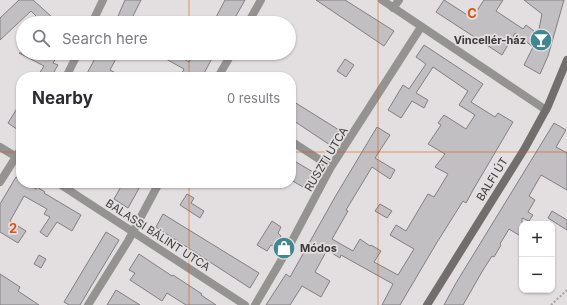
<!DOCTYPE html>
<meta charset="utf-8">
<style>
:root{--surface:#fff;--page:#f7f7f7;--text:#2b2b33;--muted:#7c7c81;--line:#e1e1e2}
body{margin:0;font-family:Inter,sans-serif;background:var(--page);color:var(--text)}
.controls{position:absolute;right:12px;bottom:12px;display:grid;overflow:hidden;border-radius:8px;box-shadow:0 1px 3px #0004}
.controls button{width:36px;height:36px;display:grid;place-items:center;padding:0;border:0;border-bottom:1px solid var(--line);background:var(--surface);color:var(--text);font:20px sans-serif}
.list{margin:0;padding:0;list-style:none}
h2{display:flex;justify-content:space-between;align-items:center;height:52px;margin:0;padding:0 16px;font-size:17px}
h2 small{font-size:13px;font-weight:400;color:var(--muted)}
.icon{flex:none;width:22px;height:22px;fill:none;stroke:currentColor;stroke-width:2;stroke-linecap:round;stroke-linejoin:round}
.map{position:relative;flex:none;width:567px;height:305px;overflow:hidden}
.search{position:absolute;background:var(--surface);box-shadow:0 1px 3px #0004;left:16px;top:16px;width:280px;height:44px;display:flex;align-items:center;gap:10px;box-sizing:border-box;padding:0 14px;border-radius:22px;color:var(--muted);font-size:15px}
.panel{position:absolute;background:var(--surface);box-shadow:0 1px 3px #0004;left:16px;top:72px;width:280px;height:116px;border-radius:16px}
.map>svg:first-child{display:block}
</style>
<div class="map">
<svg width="567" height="305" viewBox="0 0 567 305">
<rect width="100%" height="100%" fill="#e3dee0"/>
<path fill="#c2bfc2" stroke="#827e82" d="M19,0H33L52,17L46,23H43L31,11L0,40V18Z
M125,0H141L133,16L148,23H115Z
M225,0H245L232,23H213Z
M316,0H345L394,31L384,46Z
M444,0L472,18L484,0H503L496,11L523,29L526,25L538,34L542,14L524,0H564L548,56L540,74L524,65L533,47L515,33L502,55L436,12Z
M424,45L483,84L471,102L495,117L498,113L513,122L473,190L466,203L463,201L436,244L400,305H382L393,284L341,255L340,258L327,250L315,272L330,281L321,297L302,286L290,305H266L286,274L290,277L335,197L377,127L390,135L375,158L395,170L390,179L372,167L346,210L348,211L332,239L353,251L360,239L370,246L371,245L381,251L374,262L398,275L414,249L390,235L396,225L406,231L428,194L434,197L448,174L435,167L445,154L428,144L441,125L438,123L444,115L466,129L475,115L459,105L468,91L433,67L416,93L428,100L424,108L412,101L401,118L388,110L403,85L409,89L426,64L416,57Z
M19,53H46L56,58L53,63L58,65L51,77H37L44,66Z
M98,53H119L110,70L123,77H85Z
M169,53H173L189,62L194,53H215L202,77H180L184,69L166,59Z
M345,59L354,65L346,77L337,71Z
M291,100L339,130L330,145L291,119Z
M21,102V132L8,123Z
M554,123L566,130L556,147L567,153V190L541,175L529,196L535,200L528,212L533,215L529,221L522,218V237L509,229L500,244L501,245L494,257L492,256L483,270L463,305H444L456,283Z
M291,159L313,172L303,187L291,180Z
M16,177L21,180V183H27L36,189L37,187L45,192L44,193L81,215L72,231L57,222L47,237L40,232L50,217L44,214L47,209L24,196L10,221L26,231L18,243L0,232V204Z
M123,183H142L128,208L114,199Z
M187,194L194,198L191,203L204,211L200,218L180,205Z
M380,204L392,211L387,218L375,211Z
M552,211L567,220V230L548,218Z
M163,214L259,273L250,288L156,227Z
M272,221L281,227L278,233L281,236L275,247L271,245L267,251L257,245Z
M106,232L119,240L80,305H69L64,302Z
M139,254L172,276L173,275L202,294L201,295L216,305H186L167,293L162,301L130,280L135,273L129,270Z
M39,255L46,259L41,268L34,264Z
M0,274L20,287L18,291L39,305H0Z
M116,290L140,305H107Z"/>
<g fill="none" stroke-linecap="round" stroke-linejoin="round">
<path stroke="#a49fa1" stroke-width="2" stroke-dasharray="2 2" stroke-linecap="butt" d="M551,305L567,290"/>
<path stroke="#959292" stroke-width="8" d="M382,0L546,110
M393,8L399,0
M92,23L103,0
M248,23L261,0
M66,77L78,53
M218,77L232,53
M291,141L331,167
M0,147L20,159
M0,182L21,149
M58,183L245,305
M88,305L128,241L159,183
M255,305L285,254L331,167L421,27"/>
<path stroke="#716e6d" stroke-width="8" d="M427,305L525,148L548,106L567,60"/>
</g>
<path fill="none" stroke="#d75611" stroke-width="1" stroke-opacity="0.55" d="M189,0V23M378,0V305M189,53V77M0,152H21M291,152H567M189,183V305"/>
<defs>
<g id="bar-disc" transform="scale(1.15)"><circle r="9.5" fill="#408791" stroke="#e3dee0"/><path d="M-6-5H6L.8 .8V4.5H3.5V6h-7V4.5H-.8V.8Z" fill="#fff"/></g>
<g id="shop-disc" transform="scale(1.15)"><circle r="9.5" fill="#408791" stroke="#e3dee0"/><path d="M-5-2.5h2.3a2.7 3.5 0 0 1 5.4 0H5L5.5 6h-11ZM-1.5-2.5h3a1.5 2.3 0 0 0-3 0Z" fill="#fff"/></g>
</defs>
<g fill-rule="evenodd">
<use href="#bar-disc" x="541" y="40"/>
<use href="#shop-disc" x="284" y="248"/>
</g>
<g text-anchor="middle" stroke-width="3.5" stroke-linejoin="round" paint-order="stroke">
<g font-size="11" font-weight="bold" fill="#3c393a" stroke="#e3dee0" text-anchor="end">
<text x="526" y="44">Vincellér-ház</text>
<text x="300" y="252" text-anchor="start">Módos</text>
</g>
<g font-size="11" fill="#3c393a" stroke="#e3dee0">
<text transform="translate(326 159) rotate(-59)" y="4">RUSZTI UTCA</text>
<text transform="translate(492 179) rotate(-58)" y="4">BALFI ÚT</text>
<text transform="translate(158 235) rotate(33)" y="4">BALASSI BÁLINT UTCA</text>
</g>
</g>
<g font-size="13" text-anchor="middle" font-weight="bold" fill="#d75611" stroke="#e3dee0" stroke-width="3.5" stroke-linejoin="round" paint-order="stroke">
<text x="472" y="18">C</text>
<text x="13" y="233">2</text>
</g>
</svg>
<div class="controls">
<button>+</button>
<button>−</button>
</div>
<div class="search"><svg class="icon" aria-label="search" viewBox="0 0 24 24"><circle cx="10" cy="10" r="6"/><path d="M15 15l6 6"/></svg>Search here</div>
<section class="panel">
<h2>Nearby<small>0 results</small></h2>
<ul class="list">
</ul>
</section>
</div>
